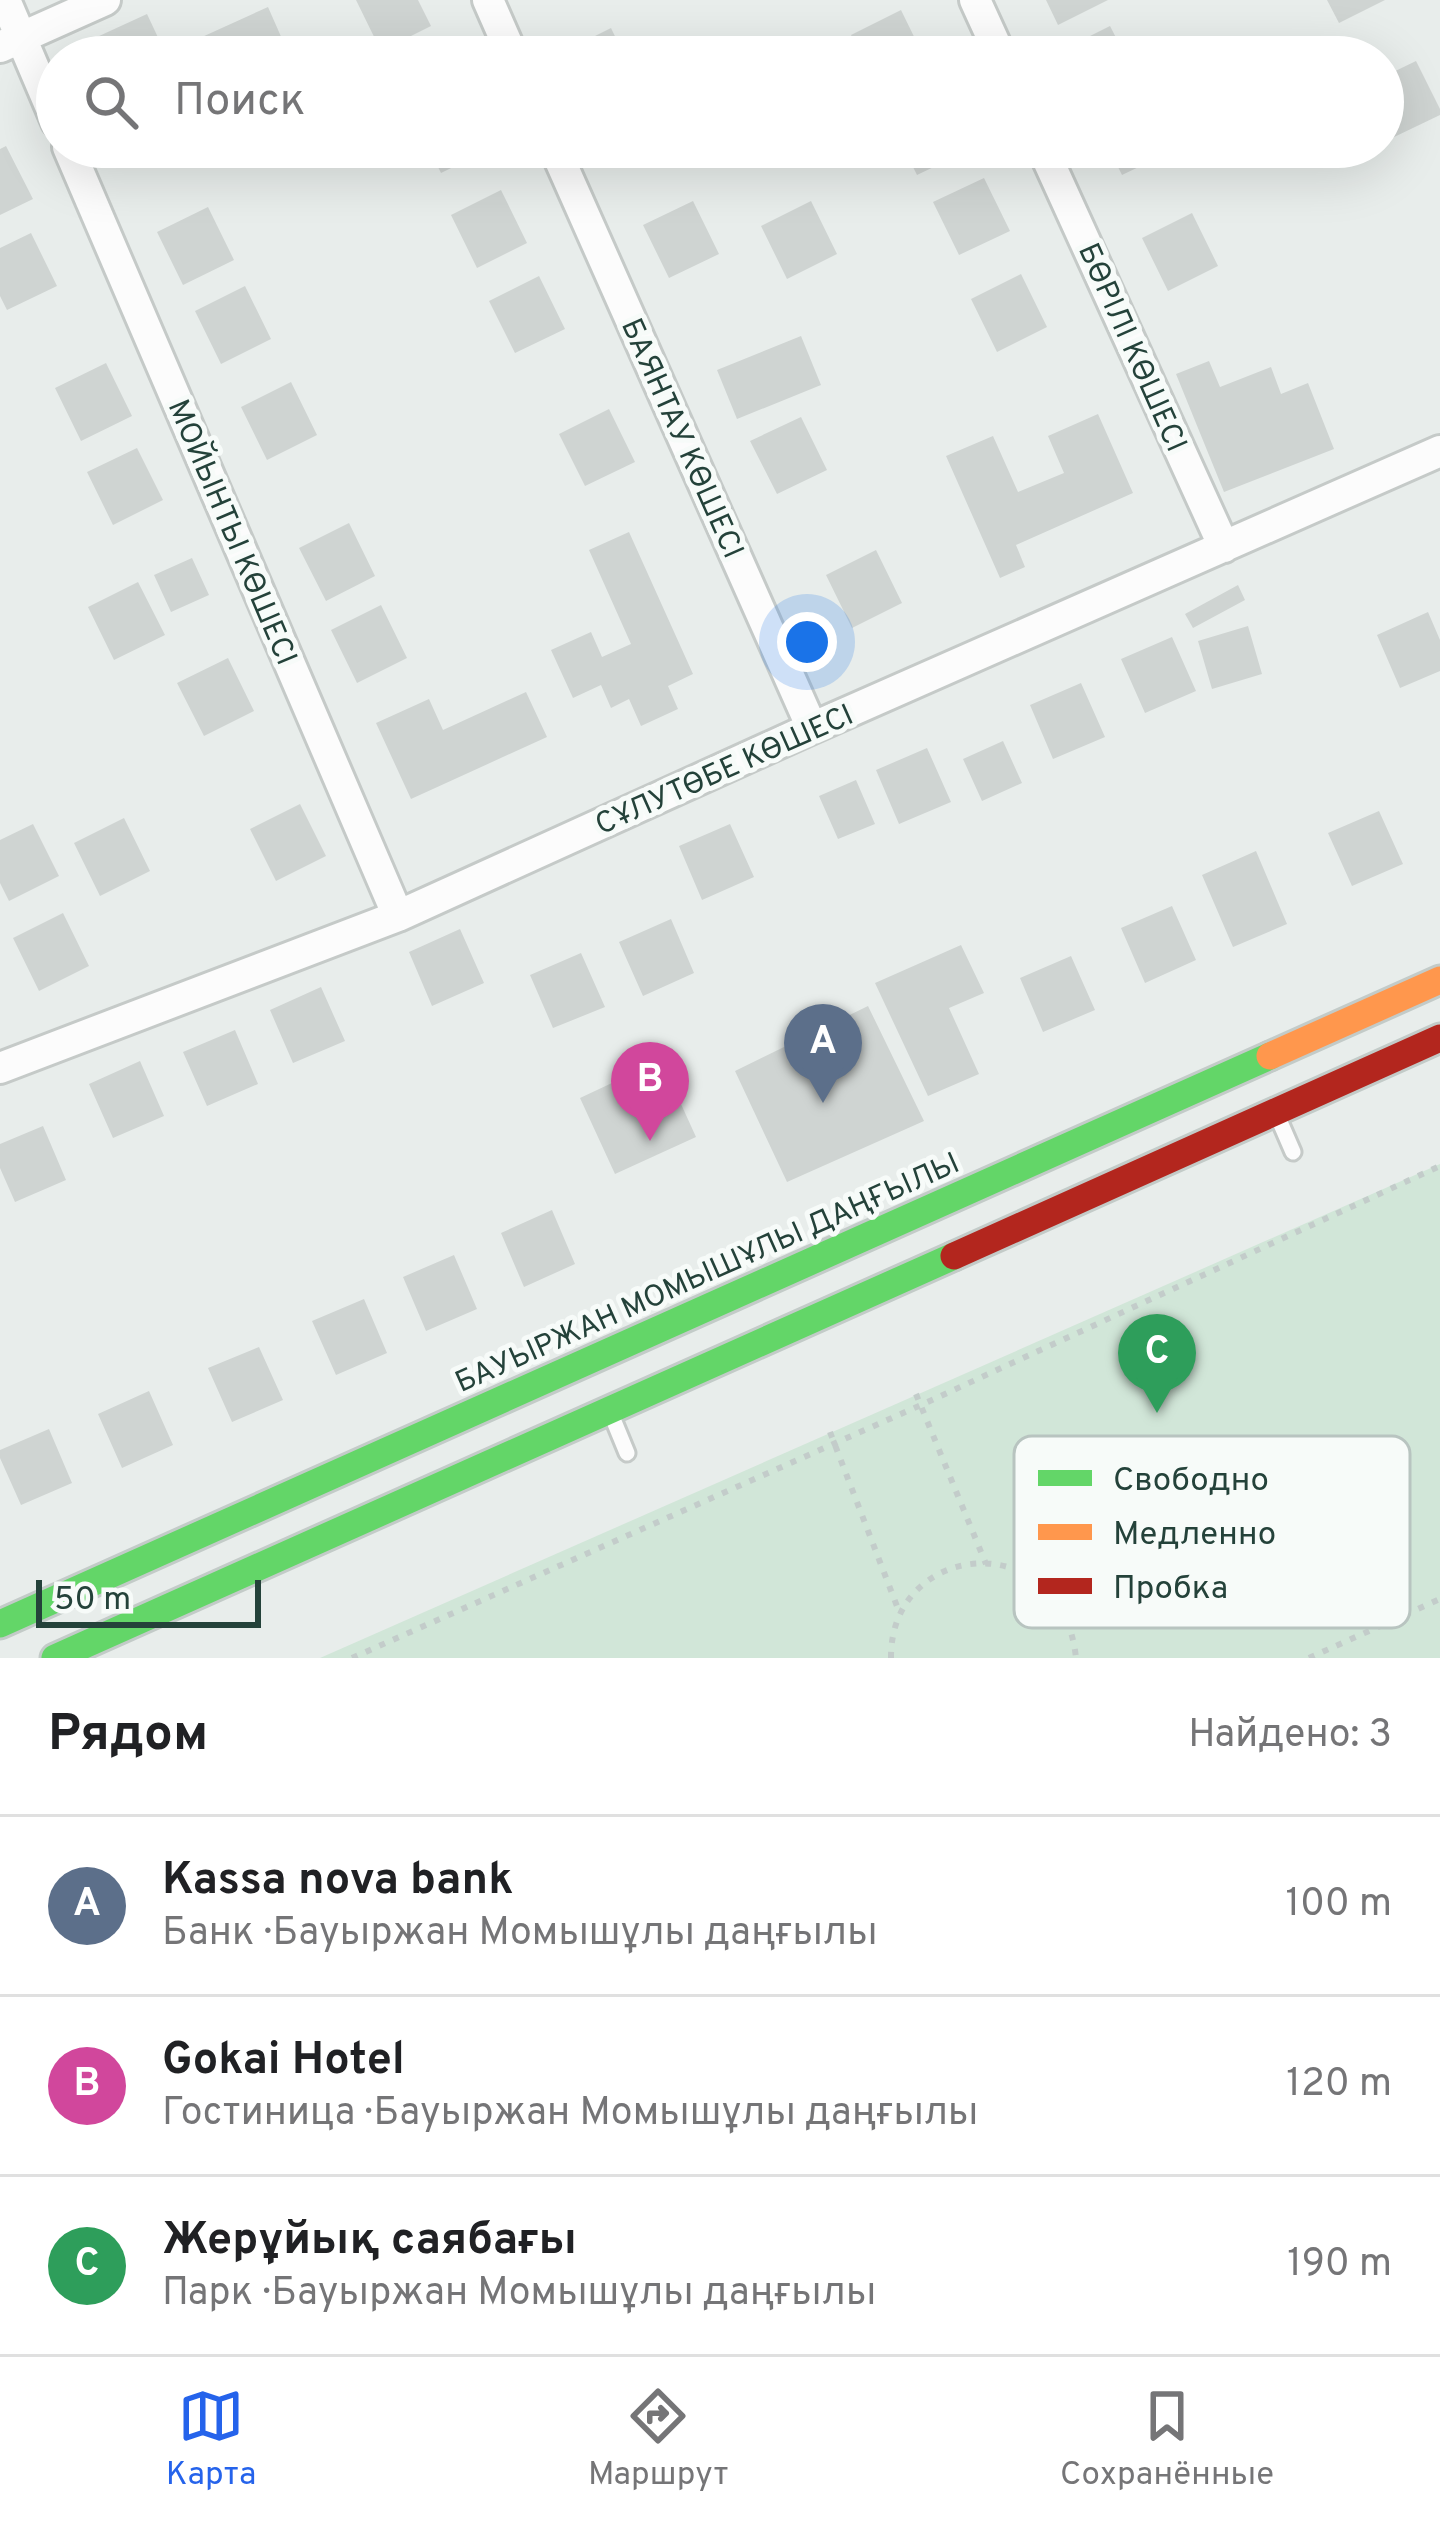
<!DOCTYPE html>
<html lang="ru">
<meta charset="utf-8">
<style>
:root{--surface:#fff;--page:#f6f6f6;--text:#202124;--muted:#757577;--line:#e0e0e0;--accent:#2563eb}
body{margin:0;font-family:Overpass,sans-serif;background:var(--page);color:var(--text)}
.scale{position:absolute;left:36px;bottom:30px;width:225px;box-sizing:border-box;padding-left:12px;border:6px solid #24423a;border-top:0;font-size:33px;line-height:42px;white-space:nowrap;color:#24423a;-webkit-text-stroke:9px #f7fbf9;paint-order:stroke}
.you{position:absolute;left:807px;top:642px;width:42px;height:42px;margin:-30px;border:9px solid #fff;border-radius:50%;background:#1a73e8;box-shadow:0 0 0 18px #1a73e833}
.badge{display:grid;place-items:center;width:78px;height:78px;border-radius:50%;background:var(--accent);color:#fff;font-size:39px;font-weight:700}
.pin{position:absolute;translate:-50% -99px;filter:drop-shadow(0 3px 6px #0008)}
.pin::after{content:'';position:absolute;top:63px;width:42px;height:36px;background:inherit;clip-path:polygon(0 0,100% 0,50% 100%)}
.list{margin:0;padding:0;list-style:none}
h2{display:flex;justify-content:space-between;align-items:center;height:156px;margin:0;padding:0 48px;font-size:51px}
h2 small{font-size:39px;font-weight:400;color:var(--muted)}
.list li{display:grid;grid-template-columns:78px 1fr auto;gap:36px;align-items:center;box-sizing:border-box;height:180px;padding:0 48px;border-top:3px solid var(--line)}
.list b{display:block;font-size:45px;white-space:nowrap}
.list p{margin:0;font-size:39px;white-space:nowrap;color:var(--muted)}
.list em{font-size:39px;font-style:normal;color:var(--muted)}
.icon{flex:none;width:66px;height:66px;fill:none;stroke:currentColor;stroke-width:2;stroke-linecap:round;stroke-linejoin:round}
.map{position:relative;flex:none;width:1440px;height:1658px;overflow:hidden}
.search{position:absolute;background:var(--surface);box-shadow:0 12px 48px #0002;left:36px;right:36px;top:36px;height:132px;display:flex;align-items:center;gap:30px;box-sizing:border-box;padding:0 42px;border-radius:66px;color:var(--muted);font-size:45px}
.sheet{height:696px;background:var(--surface)}
nav{display:flex;justify-content:space-around;align-items:center;box-sizing:border-box;height:168px;border-top:3px solid var(--line);background:var(--surface);font-size:33px;color:var(--muted)}
nav a{display:grid;justify-items:center;gap:6px}
nav .on{color:var(--accent)}
.map>svg:first-child{display:block}
</style>
<div class="map">
<svg width="1440" height="1658" viewBox="0 0 1440 1658">
<rect width="100%" height="100%" fill="#e8edeb"/>
<path fill="#d1e6d8" d="M1440,1164V1658H320Z"/>
<path fill="#cfd4d2" d="M356,0H418L431,26L381,51Z
M1046,0H1108L1058,25Z
M1327,0H1385L1339,23Z
M268,7L290,57H243L239,50L223,57H198L191,42Z
M901,10L924,57H862L851,35Z
M147,14L162,46L138,57H77L73,48Z
M1110,26L1126,57H1063L1060,51Z
M611,28L625,57H563L561,53Z
M1416,61L1440,109V115L1392,138L1383,120V77Z
M6,146L33,199L0,215V149Z
M428,147H494L441,173Z
M903,147H965L967,151L917,175Z
M1108,147H1170L1172,151L1122,175Z
M984,178L1010,231L959,255L933,202Z
M501,190L527,243L477,268L451,215Z
M693,201L719,254L669,278L643,225Z
M811,201L837,254L787,279L761,226Z
M208,207L234,260L183,285L157,232Z
M1192,213L1218,266L1168,291L1142,238Z
M31,233L57,286L7,310L0,296V248Z
M1021,274L1047,327L997,352L971,299Z
M539,276L565,329L515,353L489,301Z
M245,286L271,339L221,364L195,311Z
M801,336L821,385L737,419L717,370Z
M1209,361L1220,387L1271,367L1281,394L1308,383L1334,449L1224,492L1176,374Z
M106,363L132,416L81,441L55,388Z
M291,382L317,435L267,460L241,407Z
M609,409L635,462L585,486L559,434Z
M1098,414L1133,493L1016,545L1025,567L1000,578L946,456L993,436L1018,492L1064,473L1048,436Z
M801,417L827,470L777,494L750,441Z
M137,448L163,500L113,525L87,472Z
M349,523L375,576L326,601L299,548Z
M629,532L693,674L668,686L678,709L641,726L629,699L611,708L601,685L573,698L551,650L591,632L602,657L631,644L589,550Z
M876,550L902,603L852,628L826,575Z
M192,558L209,595L171,612L154,575Z
M138,582L165,635L114,660L88,607Z
M1238,585L1245,600L1193,628L1185,614Z
M381,605L407,658L357,683L331,630Z
M1428,612L1440,640V671L1400,688L1377,635Z
M1248,626L1262,674L1212,689L1198,641Z
M1172,637L1196,691L1145,713L1121,659Z
M228,658L254,711L204,736L177,683Z
M1081,683L1105,737L1053,759L1030,705Z
M526,692L547,737L411,799L376,723L429,699L443,730Z
M1003,741L1022,783L982,801L963,759Z
M927,748L951,802L899,824L876,770Z
M856,780L875,824L838,839L819,796Z
M300,804L326,856L276,881L250,829Z
M1379,811L1403,864L1352,886L1328,833Z
M124,818L150,871L100,896L74,843Z
M33,824L59,876L9,901L0,883V840Z
M730,824L754,877L702,900L679,846Z
M1256,851L1287,924L1233,947L1202,875Z
M1172,906L1196,960L1145,983L1121,928Z
M63,913L89,966L39,991L13,938Z
M671,919L694,973L643,996L619,942Z
M460,929L484,983L432,1006L409,952Z
M961,945L984,993L949,1008L979,1074L928,1096L875,983Z
M581,953L605,1007L553,1028L530,975Z
M1071,956L1095,1010L1043,1032L1020,978Z
M321,987L345,1041L293,1063L270,1010Z
M868,1006L924,1121L787,1182L735,1071Z
M235,1030L258,1084L207,1106L183,1052Z
M661,1060L696,1137L615,1174L580,1098Z
M140,1061L164,1116L113,1138L89,1084Z
M43,1126L66,1180L15,1202L0,1168V1144Z
M552,1210L575,1264L524,1287L501,1233Z
M454,1255L477,1309L426,1331L403,1277Z
M364,1299L387,1353L336,1375L312,1321Z
M259,1347L283,1400L232,1422L208,1368Z
M149,1391L173,1445L122,1468L98,1414Z
M49,1429L72,1483L21,1505L0,1458V1450Z"/>
<g fill="none" stroke-linecap="round" stroke-linejoin="round">
<g stroke="#c5cac8" stroke-width="21">
<path id="lane" d="M1277,1115L1293,1152
M611,1414L627,1453"/>
</g>
<g stroke="#c5cac8" stroke-width="36">
<path id="street" d="M5,0L57,122
M488,0L513,57
M975,0L1001,57
M0,47L105,0
M68,147L398,916
M554,147L812,728
M1042,147L1224,547
M0,1068L398,916L812,728L1440,451"/>
</g>
<g stroke="#c3cbc8" stroke-width="33">
<path id="fast" d="M0,1624L1270,1056
M55,1658L954,1256"/>
</g>
<g stroke="#c3cbc8" stroke-width="33">
<path id="slow" d="M1270,1056L1440,980"/>
</g>
<g stroke="#c3cbc8" stroke-width="33">
<path id="jam" d="M954,1256L1440,1038"/>
</g>
<path stroke="#c3ccca" stroke-width="6" stroke-dasharray="6 9" stroke-linecap="butt" d="M916,1394L986,1564
M830,1432L900,1614
M352,1658L921,1405L1440,1166
M891,1658C890,1540 1062,1524 1076,1658
M1309,1658L1440,1599"/>
<use href="#lane" stroke="#fcfcfc" stroke-width="15"/>
<use href="#street" stroke="#fcfcfc" stroke-width="30"/>
<use href="#fast" stroke="#63d668" stroke-width="27"/>
<use href="#slow" stroke="#ff974d" stroke-width="27"/>
<use href="#jam" stroke="#b3261e" stroke-width="27"/>
</g>
<g text-anchor="middle" stroke-width="10" stroke-linejoin="round" paint-order="stroke">
<g font-size="30" fill="#24423a" stroke="#f7fbf9">
<text transform="translate(1133 347) rotate(66)" y="10">БӨРІЛІ КӨШЕСІ</text>
<text transform="translate(683 438) rotate(66)" y="10">БАЯНТАУ КӨШЕСІ</text>
<text transform="translate(233 532) rotate(67)" y="10">МОЙЫНТЫ КӨШЕСІ</text>
<text transform="translate(724 769) rotate(-24)" y="10">СҰЛУТӨБЕ КӨШЕСІ</text>
<text transform="translate(707 1272) rotate(-24)" y="10">БАУЫРЖАН МОМЫШҰЛЫ ДАҢҒЫЛЫ</text>
</g>
</g>
<rect x="1014" y="1436" width="396" height="192" rx="18" fill="#f7fbf9" stroke="#b8c4c0" stroke-width="3"/>
<rect x="1038" y="1470" width="54" height="16" fill="#63d668"/>
<rect x="1038" y="1524" width="54" height="16" fill="#ff974d"/>
<rect x="1038" y="1578" width="54" height="16" fill="#b3261e"/>
<g font-size="33" fill="#24423a">
<text x="1113" y="1490">Свободно</text>
<text x="1113" y="1544">Медленно</text>
<text x="1113" y="1598">Пробка</text>
</g>
</svg>
<div class="scale">50 m</div>
<div class="you"></div>
<div class="pin badge" style="left:823px;top:1103px;background:#5c6f8a">A</div>
<div class="pin badge" style="left:650px;top:1141px;background:#d1479c">B</div>
<div class="pin badge" style="left:1157px;top:1413px;background:#2e9e5b">C</div>
<div class="search"><svg class="icon" aria-label="search" viewBox="0 0 24 24"><circle cx="10" cy="10" r="6"/><path d="M15 15l6 6"/></svg>Поиск</div>
</div>
<section class="sheet">
<h2>Рядом<small>Найдено: 3</small></h2>
<ul class="list">
<li><span class="badge" style="background:#5c6f8a">A</span><div><b>Kassa nova bank</b><p>Банк · Бауыржан Момышұлы даңғылы</p></div><em>100 m</em></li>
<li><span class="badge" style="background:#d1479c">B</span><div><b>Gokai Hotel</b><p>Гостиница · Бауыржан Момышұлы даңғылы</p></div><em>120 m</em></li>
<li><span class="badge" style="background:#2e9e5b">C</span><div><b>Жерұйық саябағы</b><p>Парк · Бауыржан Момышұлы даңғылы</p></div><em>190 m</em></li>
</ul>
</section>
<nav>
<a class="on"><svg class="icon" aria-label="map" viewBox="0 0 24 24"><path d="M3 6l6-2 6 2 6-2v14l-6 2-6-2-6 2zM9 4v14M15 6v14"/></svg>Карта</a>
<a><svg class="icon" aria-label="directions" viewBox="0 0 24 24"><path d="M12 3l9 9-9 9-9-9zM9 14v-3h6M13 9l2 2-2 2"/></svg>Маршрут</a>
<a><svg class="icon" aria-label="saved" viewBox="0 0 24 24"><path d="M7 4h10v16l-5-4-5 4z"/></svg>Сохранённые</a>
</nav>
